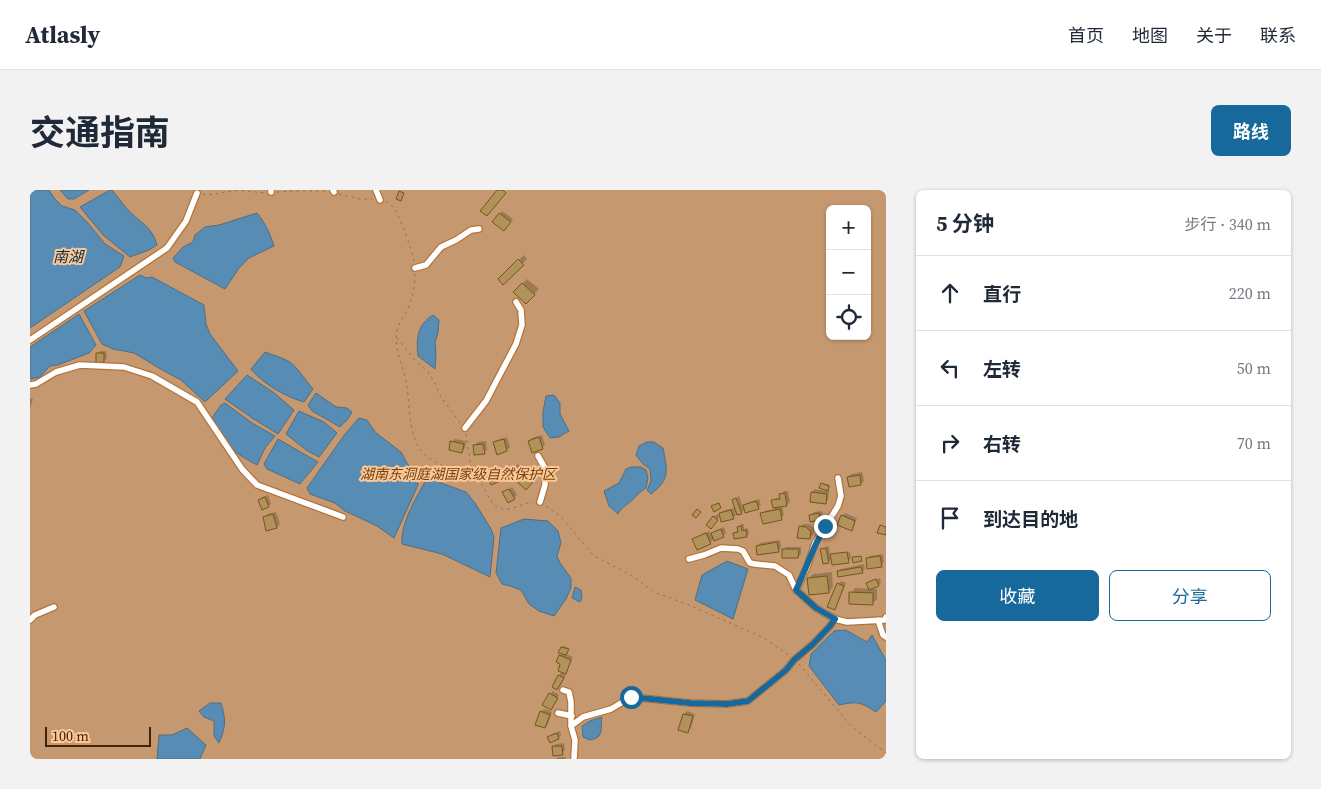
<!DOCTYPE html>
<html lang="zh">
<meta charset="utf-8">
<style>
:root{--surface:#fff;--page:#f2f2f3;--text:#1f2937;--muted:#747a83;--line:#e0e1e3;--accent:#18699b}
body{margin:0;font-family:"Source Serif 4","Noto Sans SC",serif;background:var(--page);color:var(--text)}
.controls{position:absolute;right:15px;top:15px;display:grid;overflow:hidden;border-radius:8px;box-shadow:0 1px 4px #0004}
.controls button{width:45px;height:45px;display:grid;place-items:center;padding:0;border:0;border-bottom:1px solid var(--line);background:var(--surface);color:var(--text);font:25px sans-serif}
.scale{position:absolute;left:15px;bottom:12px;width:106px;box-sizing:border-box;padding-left:5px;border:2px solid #3e240a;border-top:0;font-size:14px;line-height:18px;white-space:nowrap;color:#3e240a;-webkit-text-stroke:4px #fdc697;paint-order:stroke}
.stop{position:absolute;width:15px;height:15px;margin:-11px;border:4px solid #18699b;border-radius:50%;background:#fff}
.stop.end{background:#18699b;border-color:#fff;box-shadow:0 1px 5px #0008}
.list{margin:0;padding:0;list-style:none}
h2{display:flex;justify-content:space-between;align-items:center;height:65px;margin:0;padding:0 20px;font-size:21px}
h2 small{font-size:16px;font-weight:400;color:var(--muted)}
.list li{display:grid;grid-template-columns:32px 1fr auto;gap:15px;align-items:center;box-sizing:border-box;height:75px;padding:0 20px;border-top:1px solid var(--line)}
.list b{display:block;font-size:19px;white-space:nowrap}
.list em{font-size:16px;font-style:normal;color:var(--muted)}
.actions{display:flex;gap:10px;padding:15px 20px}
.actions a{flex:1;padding:11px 0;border:1px solid var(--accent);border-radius:8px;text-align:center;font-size:18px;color:var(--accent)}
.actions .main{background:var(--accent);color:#fff}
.icon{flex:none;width:28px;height:28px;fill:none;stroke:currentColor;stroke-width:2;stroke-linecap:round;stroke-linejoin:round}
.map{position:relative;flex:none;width:856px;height:569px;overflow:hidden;border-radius:8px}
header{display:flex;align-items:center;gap:30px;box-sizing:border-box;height:70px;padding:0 25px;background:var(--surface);border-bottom:1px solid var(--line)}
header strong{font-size:24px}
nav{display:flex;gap:28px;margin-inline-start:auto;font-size:18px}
.intro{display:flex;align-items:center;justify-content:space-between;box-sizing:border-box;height:120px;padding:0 30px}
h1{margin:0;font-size:35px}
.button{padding:12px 22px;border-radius:8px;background:var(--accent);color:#fff;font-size:18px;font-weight:700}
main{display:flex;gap:30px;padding:0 30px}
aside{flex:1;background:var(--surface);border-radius:8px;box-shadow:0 1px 4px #0004}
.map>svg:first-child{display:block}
</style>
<header>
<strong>Atlasly</strong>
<nav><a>首页</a><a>地图</a><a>关于</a><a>联系</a></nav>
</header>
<div class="intro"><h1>交通指南</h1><a class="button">路线</a></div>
<main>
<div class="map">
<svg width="856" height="569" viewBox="0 0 856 569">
<rect width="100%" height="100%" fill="#fdc697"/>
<path fill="#c69870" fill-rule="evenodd" d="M0,0H856V569H0ZM800,19H837V146H800Z"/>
<path fill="#578db4" stroke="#506e81" d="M0,0H19L24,8L32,16L45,20L58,33L75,54L94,66L90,77L84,81L0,138Z
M30,0H59L44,9H38Z
M80,0H82C87,6 92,13 97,19C109,32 122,36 127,55L119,60L100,67L73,45L50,17Z
M227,23C235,33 240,43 244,56L219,68L209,78L195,99L145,72L143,68L153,57L163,52L165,45L175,37L189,35Z
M110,85L116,88L122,87L174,115L176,134L180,144L208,181L175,212L151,190L134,181L104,163L83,159L72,154L54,121Z
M49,124L66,155L59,163L28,175L20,176L10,187L0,189V157Z
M403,125L409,130L408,143L405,152L406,163L405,179L388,166C386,149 387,135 403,125Z
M235,162C242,165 251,167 258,171C267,176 276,191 283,199L274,212C256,207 233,194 221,179Z
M217,185L243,202L264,220L248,244L222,228L195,209Z
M286,203L306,217L317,218L322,222L318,229L310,237L282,221L278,215Z
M524,205L530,213V224L539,241L529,247L520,248L513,237V222L516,206Z
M195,213L222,233L245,246L235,258L227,275C206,264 188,252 182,228L191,215Z
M269,221L294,232L307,243L289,267L276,260L256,244Z
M329,228L337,230L345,242L371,262L378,275L387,285L388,295L364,348L347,336L315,321L305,313L280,304L277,298L315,244Z
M248,249L288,272L270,294L237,279L234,274Z
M617,252H624L633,258C637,280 641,289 621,304L617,300L621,291L620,279L613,274L606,265L609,256Z
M601,277H611L616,280L618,288L616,298C609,302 606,307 600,312C595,316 591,318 588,324L579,316L574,301L589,293L596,279Z
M397,288L436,302L445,313L461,339L464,347L460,387L412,364L372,354C370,333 387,307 397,288Z
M494,329L518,331L528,341L531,353L527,366L530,373L541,388V398L536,409L524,426L509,421L499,414L491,400L480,396L472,394L466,383L471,338Z
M697,371L718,379L703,429L665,410L672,385Z
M545,397L551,400L552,408L550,412L542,408Z
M816,440L837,452L842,445L856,470V511L846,522C831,512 827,511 809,515L779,476L781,464L804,441Z
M180,513H191C196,529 196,537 189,553L184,546V531L174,527L169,521Z
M572,527C570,540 575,547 560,550L553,547L552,536L560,531Z
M157,538L176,555L170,569H127L129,545H142Z"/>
<path fill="#0003" d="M472,21L483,29L477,37L470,24Z
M494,65L497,69L473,93L469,89Z
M497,89L509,99L496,113L485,102Z
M70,161H76L77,168L74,171L67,164Z
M0,208L3,209L0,219Z
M512,245L515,255L512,258L500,251L502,248Z
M477,247L480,257L477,260L464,253L467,250Z
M425,249L436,251L435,258L432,261L422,252Z
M456,251L457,260L454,262L445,255L448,252Z
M488,274L493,279L484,288L479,282Z
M468,278L472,287L469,290L457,284L460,282Z
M498,280L506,287L496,298L488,291Z
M832,282L834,291L831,294L818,287L821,284Z
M793,293L800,295L797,301H799L798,310L795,313L782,302L785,299L796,301L792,294Z
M482,297L487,305L484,308L474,303Z
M754,301H758L760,312L757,315H752L754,325L751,328L732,324L735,321L744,319L743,311L746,308L751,307V304Z
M238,305L241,314L238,316L229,310L232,307Z
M709,306L713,317L717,313L729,309L731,315L728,318L715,319L711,323L706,319H704L706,325L703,328L690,324L693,321L706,317L703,310Z
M792,321L793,326L790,329L781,325L784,322Z
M246,322L250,334L247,337L234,327L237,324Z
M815,323L827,328L824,336L821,339L812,326Z
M687,324L690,326L683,335L684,327Z
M711,334H714V339L718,338L719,343L717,346L704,343L709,340L708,337Z
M773,334H779L784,339L783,345L780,348L770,337Z
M694,337L696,343L693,346L684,348L680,353L664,350L667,347L679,341L681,345L685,341Z
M750,350L751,358L748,361L727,356L730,353Z
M799,356L800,366L803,363V365L820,362L821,368L818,371L802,368L798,372L792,360L795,357Z
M756,357H771V364L768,367L753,359Z
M853,364L854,372L851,375L837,369L840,366Z
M834,374L835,379L832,382H808L811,379Z
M802,382L803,397L799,402L779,388L783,384Z
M850,388L851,392L849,395L840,398L837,393L839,391V393Z
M811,391L816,393L807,415L804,418L808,394Z
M825,398L847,399V409L842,414L821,403Z
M533,456L539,458L536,464L543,467L538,479L534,484L536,485L530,496L527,499L523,497L529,485L533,481L530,466L533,463L532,457Z
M523,501L529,505L523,515L520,504Z
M514,519L522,522L518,534L515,537L511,522Z
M657,521L665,524L661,538L658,541L654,524Z
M530,541L531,545L529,548L519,547L522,544Z
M534,553L535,560L532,563L524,557L526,554Z
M528,567H536V569H526Z"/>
<path fill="#b1925a" stroke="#755716" d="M467,0H473L476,3L457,26L450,21Z
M369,1L374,3L371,11L366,9Z
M469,23L481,32L474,41L462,32Z
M488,69L494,75L473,95L468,89Z
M492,93L505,105L496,114L483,102Z
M66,163H74V172L66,173Z
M509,247L513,259L502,263L498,251Z
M474,249L477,261L467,265L463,252Z
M420,251L434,254L432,263L419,260Z
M453,254L455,264L444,265L443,255Z
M485,276L491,283L484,290L477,282Z
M465,280L470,291L461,295L455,284Z
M494,282L504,291L496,300L486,291Z
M830,285L831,295L819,297L817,287Z
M791,293L799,296L798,301L789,298Z
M479,299L485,309L478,313L472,302Z
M781,302L797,304L796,314L780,312Z
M755,303L757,316L743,318L741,310L750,309L749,304Z
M235,307L239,317L232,320L228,310Z
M706,308L712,324L707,325L702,310Z
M726,311L729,319L715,323L713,315Z
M689,313L691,318L684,322L681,316Z
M667,319L671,322L666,328L662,325Z
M750,319L752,330L733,334L730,323Z
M701,320L704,329L691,332L689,323Z
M789,323L790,330L780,332L779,325Z
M243,324L247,338L236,341L233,327Z
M811,325L825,331L822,341L807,335Z
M683,326L688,330L681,339L676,335Z
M850,335L856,337V345L847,343Z
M711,336L712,341L716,340L717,347L704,349L703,343L708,342L707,337Z
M769,336L776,337L781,342L780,349L767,348Z
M691,339L694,347L684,351L681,343Z
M676,343L681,354L667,360L662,349Z
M747,352L749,362L727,365L726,356Z
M796,358L799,373L793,374L790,359Z
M752,359H769L768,368H752Z
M817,362L819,373L802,375L800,364Z
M831,366L832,371L823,373L822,367Z
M850,366L852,377L837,379L836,368Z
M831,377L833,383L808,387L807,381Z
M797,386L799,403L779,405L777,388Z
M846,389L849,396L839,400L836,393Z
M807,393L814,396L805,420L797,417Z
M819,402L843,403V415L819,414Z
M531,457L539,459L536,465L528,463Z
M529,465L541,470L536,484L528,481L530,474L526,472Z
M528,485L534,488L527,500L522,497Z
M519,503L528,508L521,520L512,515Z
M510,521L520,525L515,538L505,535Z
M653,524L663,526L658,543L648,540Z
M527,543L529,549L520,553L517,547Z
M522,556H532L533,565L523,566Z"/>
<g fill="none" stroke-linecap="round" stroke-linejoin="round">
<g stroke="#b47438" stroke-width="8">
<path id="street" d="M303,0L304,2
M346,0L350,10
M241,2V0
M385,78L396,75L411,57L426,50L441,40L449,39
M0,150L137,58L156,31L167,3
M0,195L6,194L26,182L50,175L94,177L122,186L167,212L212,279L227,295L313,327
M435,238L456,211L486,154L492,135L491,120L486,112
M508,266L515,278V295L510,312
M766,400L777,377L785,353L808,316L811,306L808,288
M805,429L817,432L855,430L856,427
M0,430L5,425L24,417
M848,430L853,445L856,447
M533,500L539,502L541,512V536
M528,523L542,526
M544,569L545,550L541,536L553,527L581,519L601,507L660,513L697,514L718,511L756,480L764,470L783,454L800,436L805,429L786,418L766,400L759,385L745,376L725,374L720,373L713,361L708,359L691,358L674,365L659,369"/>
</g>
<path stroke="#966e4b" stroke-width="1" stroke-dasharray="2.5 4" stroke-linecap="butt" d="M247,2L265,1H296
M173,4C183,6 192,2 202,1C214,0 224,2 236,3
M309,4L329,9H342
M356,11C358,13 361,15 362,16C369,23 383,62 384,72
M385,84C385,96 383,109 377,120C373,127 369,133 367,141C364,157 371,171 375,186C381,209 376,244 393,263C408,278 427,279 444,288C460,296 456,321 478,319C486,318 494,313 503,312
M367,148L384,169L398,182L405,193L411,207L431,234
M436,244L441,278L446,288
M516,316L531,327L564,366L599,384L626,403L657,414L734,448L760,466
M769,474L821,536L856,563"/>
<use href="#street" stroke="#fff" stroke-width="5.5"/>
</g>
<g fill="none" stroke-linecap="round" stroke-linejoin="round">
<path stroke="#18699b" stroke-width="6" d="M601,507L660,513L697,514L718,511L756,480L764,470L783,454L800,436L805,429L786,418L766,400C776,379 783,357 795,336"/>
</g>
<g text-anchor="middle" stroke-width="4" stroke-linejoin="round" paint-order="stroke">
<g font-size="14" font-style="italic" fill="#734311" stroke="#fdc697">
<text x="428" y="289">湖南东洞庭湖国家级自然保护区</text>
</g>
<g font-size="15" font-style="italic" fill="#002c47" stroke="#fdc697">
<text x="38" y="72">南湖</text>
</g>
</g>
</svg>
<div class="controls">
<button>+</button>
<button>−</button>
<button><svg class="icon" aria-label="locate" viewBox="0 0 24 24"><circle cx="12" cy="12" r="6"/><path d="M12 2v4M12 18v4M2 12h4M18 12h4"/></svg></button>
</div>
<div class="scale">100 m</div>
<div class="stop" style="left:601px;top:507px"></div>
<div class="stop end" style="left:795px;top:336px"></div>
</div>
<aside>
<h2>5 分钟<small>步行 · 340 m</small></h2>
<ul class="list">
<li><svg class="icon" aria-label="ahead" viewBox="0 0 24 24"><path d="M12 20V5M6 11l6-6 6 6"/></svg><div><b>直行</b></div><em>220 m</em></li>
<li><svg class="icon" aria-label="left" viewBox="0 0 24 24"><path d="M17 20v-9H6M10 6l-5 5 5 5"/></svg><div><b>左转</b></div><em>50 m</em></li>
<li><svg class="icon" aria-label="right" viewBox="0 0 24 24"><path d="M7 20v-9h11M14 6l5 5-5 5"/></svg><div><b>右转</b></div><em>70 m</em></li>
<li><svg class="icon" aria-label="arrive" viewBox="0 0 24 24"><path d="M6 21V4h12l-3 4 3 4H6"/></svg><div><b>到达目的地</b></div></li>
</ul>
<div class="actions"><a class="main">收藏</a><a>分享</a></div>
</aside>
</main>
